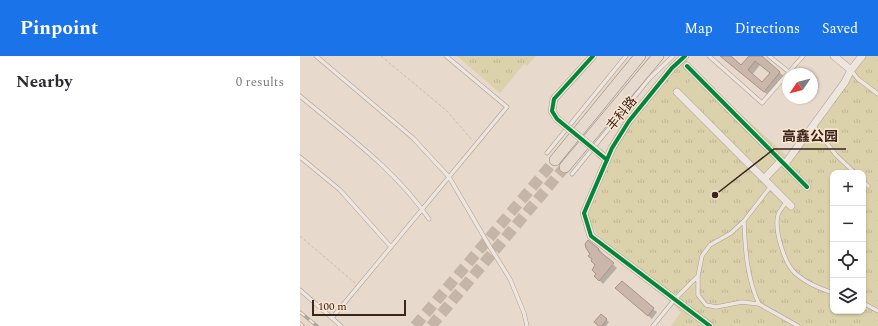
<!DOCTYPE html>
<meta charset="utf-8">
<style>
:root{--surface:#fff;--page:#f7f7f7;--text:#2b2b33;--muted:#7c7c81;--line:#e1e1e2;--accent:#1a73e8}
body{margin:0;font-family:Spectral,"Noto Sans SC",serif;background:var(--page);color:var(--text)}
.controls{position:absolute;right:12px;bottom:12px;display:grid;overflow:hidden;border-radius:8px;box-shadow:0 1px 3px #0004}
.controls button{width:36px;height:36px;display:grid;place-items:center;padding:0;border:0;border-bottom:1px solid var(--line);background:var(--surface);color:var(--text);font:20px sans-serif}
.compass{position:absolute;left:482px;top:12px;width:36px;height:36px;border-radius:50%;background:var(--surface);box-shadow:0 1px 3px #0004;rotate:235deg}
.scale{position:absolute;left:12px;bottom:10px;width:94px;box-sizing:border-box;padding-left:4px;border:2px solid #3b251c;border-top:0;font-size:11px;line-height:14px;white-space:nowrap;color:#3b251c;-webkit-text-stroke:3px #f9e5d0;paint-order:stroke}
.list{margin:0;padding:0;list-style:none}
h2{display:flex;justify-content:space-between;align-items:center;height:52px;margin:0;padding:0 16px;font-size:17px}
h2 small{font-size:13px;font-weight:400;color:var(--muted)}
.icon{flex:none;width:22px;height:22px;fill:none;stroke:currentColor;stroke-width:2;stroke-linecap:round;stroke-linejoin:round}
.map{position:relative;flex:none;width:578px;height:270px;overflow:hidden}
header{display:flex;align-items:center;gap:24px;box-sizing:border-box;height:56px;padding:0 20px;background:var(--accent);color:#fff}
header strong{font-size:19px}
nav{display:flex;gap:22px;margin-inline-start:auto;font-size:14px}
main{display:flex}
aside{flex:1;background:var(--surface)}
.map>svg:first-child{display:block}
</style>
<header>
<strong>Pinpoint</strong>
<nav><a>Map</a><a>Directions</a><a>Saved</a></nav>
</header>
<main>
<aside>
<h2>Nearby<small>0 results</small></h2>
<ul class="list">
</ul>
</aside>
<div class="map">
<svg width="578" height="270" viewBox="0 0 578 270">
<defs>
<pattern id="park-tufts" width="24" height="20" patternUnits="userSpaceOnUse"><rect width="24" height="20" fill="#dbd2ac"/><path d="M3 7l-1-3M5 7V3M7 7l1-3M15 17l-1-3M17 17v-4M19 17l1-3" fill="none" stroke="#bdb493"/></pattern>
</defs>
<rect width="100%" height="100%" fill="#e7d9cb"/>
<path fill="url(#park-tufts)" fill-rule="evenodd" d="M157,0H236L227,10L224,8L200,37Z
M558,0H578V270H371L381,256L296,177L287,160L318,87L367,22L386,4L432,50L487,100ZM533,117H563V255H533Z"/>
<path fill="#dbd2ac" d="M393,22L409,40L400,48L384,31Z
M414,45L432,63L422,73L404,55Z
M437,67L455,85L445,95L427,77Z
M457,88L475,107L465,117L447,98Z"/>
<path fill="#0003" fill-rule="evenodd" d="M421,0H431L430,1L442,10L449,0H460L485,21L469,40ZM460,9L471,18L463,27L452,19Z
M288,186L299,193L302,197L301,198L317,212L303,228L295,220L297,218L296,210L288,196L289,195Z
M320,236L353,253L357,256L352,263Z
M301,259L309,266L306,270H300Z"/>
<path fill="#cbb6ac" stroke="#a7948a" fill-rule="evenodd" d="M420,0H431L441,9L449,0H462L480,16L464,36ZM455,5L470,17L462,26L448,14Z
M288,184L299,193L298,194L314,207L299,225L294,220L296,218L292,214L295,209L291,205L292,203L288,200L290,198L286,192L285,188Z
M322,225L354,252L348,260L315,232Z
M301,258L307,263L302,270H299L294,266Z"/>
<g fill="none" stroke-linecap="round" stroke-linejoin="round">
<path stroke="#c5b5a8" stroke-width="11" stroke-dasharray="11 5.5" stroke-linecap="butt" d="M115,270L255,104
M131,270L265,111"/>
<g stroke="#ac9e95" stroke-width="4.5">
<path id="service" d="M16,0L113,82L149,121L190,191L210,223L224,257L227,270
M409,0L462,47L503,0
M469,0L489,16
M551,14L558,23L578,38
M0,40C45,78 95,113 129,163
M513,69L536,99L555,117
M247,97L326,0
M0,101L40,134L91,191
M272,118L349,23L373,0
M563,125L568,130
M471,130L444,165L431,177L410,189L402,200L398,220V239L406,249L416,251L442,246L459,248L498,270
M486,146C484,150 479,155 478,159C474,173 484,207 495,217C506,227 519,232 533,237
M444,165C445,192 447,223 459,248
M0,234L41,270
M563,247L578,255
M32,262L207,51L146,0
M353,270L375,243L398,220"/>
</g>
<g stroke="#ac9e95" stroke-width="8">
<path id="minor" d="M385,0L372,12L329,65L312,92L284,157L291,180L410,270
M534,0L551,14
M387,10L507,131
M377,36L491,150
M257,63L252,55L254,43L293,0
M297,95L307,104
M485,108L545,26L551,14L562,0
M464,123L481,105"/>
</g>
<g stroke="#91847b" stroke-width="12">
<path id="primary" d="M255,104L340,0
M265,111L358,0"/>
</g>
<path stroke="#c7bdb5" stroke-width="1" stroke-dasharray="3 2" stroke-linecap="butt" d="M81,0L146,54L173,85
M0,180L55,227"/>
<use href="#service" stroke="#eee6de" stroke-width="3.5"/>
<use href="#minor" stroke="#eee6de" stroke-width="7"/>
<use href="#primary" stroke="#e6dace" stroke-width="11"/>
<g stroke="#ada59e" stroke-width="3.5">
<path id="rail" d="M0,256L17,270
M0,267L3,270"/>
</g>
<use href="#rail" stroke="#f9e5d0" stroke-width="2" stroke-dasharray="6" stroke-linecap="butt"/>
<g stroke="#ac9e95" stroke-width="8" stroke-linecap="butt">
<path id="minor-bridge" d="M257,63L297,95"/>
</g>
<use href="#minor-bridge" stroke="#eee6de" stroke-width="7"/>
<g stroke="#f9e5d0" stroke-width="6">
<path id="cycleway" d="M293,0L254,43L252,55L257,63L307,104
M385,0L372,12L329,65L312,92L284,157L291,180L410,270
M387,10L507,131"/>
</g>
<use href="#cycleway" stroke="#00873e" stroke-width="4"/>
</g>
<g text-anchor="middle" stroke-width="3" stroke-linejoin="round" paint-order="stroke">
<g font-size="13" fill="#3b251c" stroke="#f9e5d0">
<text transform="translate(321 57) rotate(-51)" y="5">丰科路</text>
</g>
</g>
<path fill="none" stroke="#3b251c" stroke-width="1.5" d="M415 139L474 93H546"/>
<circle fill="#3b251c" stroke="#f9e5d0" stroke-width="1.5" cx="415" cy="139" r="4"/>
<g font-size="14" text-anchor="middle" font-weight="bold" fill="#3b251c" stroke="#f9e5d0" stroke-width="3" stroke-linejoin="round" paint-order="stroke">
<text x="510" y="85">高鑫公园</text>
</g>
</svg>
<div class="controls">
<button>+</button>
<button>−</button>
<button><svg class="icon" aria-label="locate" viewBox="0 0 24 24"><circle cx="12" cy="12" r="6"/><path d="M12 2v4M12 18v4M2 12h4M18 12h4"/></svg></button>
<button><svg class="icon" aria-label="layers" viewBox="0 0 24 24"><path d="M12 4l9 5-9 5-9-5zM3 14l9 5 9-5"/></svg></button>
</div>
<svg class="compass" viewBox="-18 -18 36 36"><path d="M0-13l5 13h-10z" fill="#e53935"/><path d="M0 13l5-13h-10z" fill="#7c7c81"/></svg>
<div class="scale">100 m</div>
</div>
</main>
